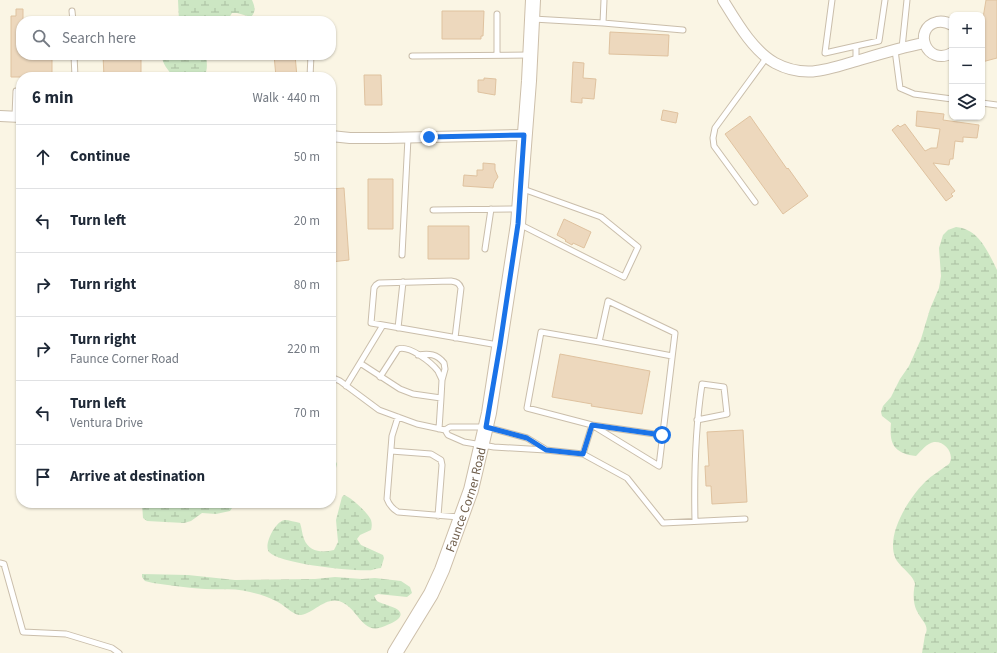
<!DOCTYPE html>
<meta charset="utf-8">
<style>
:root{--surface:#fff;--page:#f2f2f3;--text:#1f2937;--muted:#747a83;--line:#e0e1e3}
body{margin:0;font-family:"Source Sans 3",sans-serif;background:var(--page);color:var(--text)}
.controls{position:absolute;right:12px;top:12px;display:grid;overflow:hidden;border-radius:8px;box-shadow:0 1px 3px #0004}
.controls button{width:36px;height:36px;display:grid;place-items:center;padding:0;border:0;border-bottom:1px solid var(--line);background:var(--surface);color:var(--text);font:20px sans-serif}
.stop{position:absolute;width:12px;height:12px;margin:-9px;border:3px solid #1a73e8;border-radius:50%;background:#fff}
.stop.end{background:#1a73e8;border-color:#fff;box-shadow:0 1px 4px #0008}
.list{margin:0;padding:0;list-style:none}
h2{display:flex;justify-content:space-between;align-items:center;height:52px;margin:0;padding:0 16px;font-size:17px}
h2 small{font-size:13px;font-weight:400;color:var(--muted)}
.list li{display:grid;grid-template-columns:26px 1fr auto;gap:12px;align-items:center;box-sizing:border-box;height:64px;padding:0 16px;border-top:1px solid var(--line)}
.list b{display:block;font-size:15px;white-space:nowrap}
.list p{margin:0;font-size:13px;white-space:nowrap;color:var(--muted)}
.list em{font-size:13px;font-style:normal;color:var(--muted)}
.icon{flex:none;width:22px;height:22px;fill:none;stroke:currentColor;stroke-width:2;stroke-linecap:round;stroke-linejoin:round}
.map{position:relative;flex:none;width:997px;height:653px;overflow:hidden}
.search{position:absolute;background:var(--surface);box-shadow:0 1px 3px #0004;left:16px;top:16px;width:320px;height:44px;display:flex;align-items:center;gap:10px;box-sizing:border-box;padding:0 14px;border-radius:16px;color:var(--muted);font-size:15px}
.panel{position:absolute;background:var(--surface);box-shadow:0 1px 3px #0004;left:16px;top:72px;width:320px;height:436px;border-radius:16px}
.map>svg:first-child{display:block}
</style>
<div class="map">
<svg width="997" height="653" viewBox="0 0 997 653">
<defs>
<pattern id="wetland-marsh" width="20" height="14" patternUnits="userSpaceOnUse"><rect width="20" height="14" fill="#cce6c3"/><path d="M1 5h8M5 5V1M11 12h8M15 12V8" fill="none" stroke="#aabea1"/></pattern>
</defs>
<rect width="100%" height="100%" fill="#faf5e4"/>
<path fill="url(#wetland-marsh)" d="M178,0H252C255,7 256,11 251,17L237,13H232L227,21H179Z
M162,55H206C207,63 208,70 204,77H174C168,70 162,64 162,55Z
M956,227C979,229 988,252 997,270V653H922L925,635C930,626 922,621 918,613C914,607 913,597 914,590C914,588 915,585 915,584C914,575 898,566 895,557C886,534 909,498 925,482C932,475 941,470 949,464C955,455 946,441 934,442C927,443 921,451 916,456C894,453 889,444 891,423L882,416L881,412L883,406L891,397L900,379L909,366L921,339L930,309L939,288L941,276L939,248L943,235L948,230Z
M331,451L337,464L335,472L331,473Z
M344,495C351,497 368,513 371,520C372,523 372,527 371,530L360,535L357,539L361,545L383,555L384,558L381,568C378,568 375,569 372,570C356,572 280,564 269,552C263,545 276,520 285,520C289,520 295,522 300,523C302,529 302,534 304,539C309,552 322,553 334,550L338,542L336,520L342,497Z
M142,503H241L234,505L230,511L216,514L202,513L191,521L184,523L147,521L143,518Z
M142,574L188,575L235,580L315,579L335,577L362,579L375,578L401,581L410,587L412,593L407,597L378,594L374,596C375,597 376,600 377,601C382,605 409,608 398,619C395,622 389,624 385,626C361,637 359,607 339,601C324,597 312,615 299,615C292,614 283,604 276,601C269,597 259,594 250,592C236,588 220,590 205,589C188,588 170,585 153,583L145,581L142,577Z"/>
<path fill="#edd8bd" stroke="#dfc29f" d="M986,0H997V58L982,62V24Z
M16,9H23V21H21V55H52V77H11V16H16Z
M442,11H484L483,36H481V39H442Z
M610,32L669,35L668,56L609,54Z
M103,55H141V77H104Z
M274,55H295L297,77H276Z
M573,62L584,63L583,78L596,79L594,99L582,98V103L571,102Z
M364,75H381L382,105H365Z
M484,78L496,79L495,95L478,92V80H484Z
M663,110L678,113L676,123L661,120Z
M917,111L944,114L943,120L979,125L977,138L963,137V142L955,141L953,159H950L949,165L933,163L955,191L951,194L953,196L946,201L892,130L898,125L900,127L905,124L925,151L931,148H937L940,129L916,126Z
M750,116L787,169L788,168L808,196L783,214L725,134Z
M483,163L495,164V170L498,177L494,183L493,188L463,186L464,175L477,176V170H483Z
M368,179H393V229H368Z
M344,188L349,260L331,262V189Z
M564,219L591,232L584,248L573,243L572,245L565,241L566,240L557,235Z
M428,226H469V259H428Z
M560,354L650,371L642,414L591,406L592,404L552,397Z
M743,430L747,502L712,504L711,486H706L705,466H709L707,432Z"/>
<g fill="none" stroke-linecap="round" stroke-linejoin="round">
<g stroke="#cabeab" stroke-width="7">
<path id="service" d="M604,0L603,23L683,30
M832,0L825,53L856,46
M72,11L73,21
M497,14V55
M533,19L603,23
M902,48L907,0
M895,50L900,88L914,94L952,99
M74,55L75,77
M412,56L529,55
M856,61V46L879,41L885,0
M310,77L311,55
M982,103L997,105
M15,116L16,91H21
M755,202L714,146L713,138L715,128L767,57
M433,210L518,209
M519,224L624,277L638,247L601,217L523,189
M485,249L491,209
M402,255L408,138
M383,325L371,323L374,288L376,285L379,283L451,281C457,282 459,283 461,288L455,338
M398,328L403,282
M599,342L672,356
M418,355C429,353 437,354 444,363L445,369L442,380L441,398
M360,363L383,325L498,345
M331,377L340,381L379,410L417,424L445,430L450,427H486L527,438L545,449
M380,377L398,349C409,345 431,362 438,371C439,374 441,377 442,380
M346,386L360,363L400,389L413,394L441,398L439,429
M398,417L392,436L387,499C389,505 393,509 398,512L459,517
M445,430L448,435L464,442L494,447L546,450L583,454L627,478L663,523L745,519
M391,451L431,454L441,460L442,465L438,516
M583,454L592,425L659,466L675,333L608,301L599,342L541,332L527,408L592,425L662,435
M695,521C694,475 695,430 702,384L724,387L727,414L697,420
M0,563L4,564L23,632L66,634L112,648L119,653"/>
</g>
<g stroke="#cabeab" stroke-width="12">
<path id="minor" d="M723,0C736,21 753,51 775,63C807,80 831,68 863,59C883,53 904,47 924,43
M952,25C947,22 942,21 937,22C912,28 926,67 952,53
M0,116L21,117
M331,136L350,138H386L524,135"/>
</g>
<g stroke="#cdbfaa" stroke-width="16">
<g id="secondary">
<path id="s1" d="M395,653L431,594L442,570L471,490L489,413L518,224L529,81L533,0"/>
</g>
</g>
<use href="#service" stroke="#fff" stroke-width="5"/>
<use href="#minor" stroke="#fff" stroke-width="10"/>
<use href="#secondary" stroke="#fff" stroke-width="14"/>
</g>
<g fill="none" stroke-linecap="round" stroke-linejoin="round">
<path stroke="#1a73e8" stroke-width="5" d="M429,137L524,135L518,224L500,345L486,427L527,438L546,450L583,454L592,425L662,435"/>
</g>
<g text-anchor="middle" stroke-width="3" stroke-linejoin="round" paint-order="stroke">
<g font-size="13" fill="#705f4c" stroke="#fdf9e9">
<text dy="5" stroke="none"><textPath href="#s1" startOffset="170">Faunce Corner Road</textPath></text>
</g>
</g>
</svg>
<div class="controls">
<button>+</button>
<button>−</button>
<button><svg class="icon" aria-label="layers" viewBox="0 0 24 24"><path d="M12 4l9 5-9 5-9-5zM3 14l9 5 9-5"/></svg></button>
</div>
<div class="stop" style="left:662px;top:435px"></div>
<div class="stop end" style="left:429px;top:137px"></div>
<div class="search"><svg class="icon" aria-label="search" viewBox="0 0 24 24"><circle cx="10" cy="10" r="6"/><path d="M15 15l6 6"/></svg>Search here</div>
<section class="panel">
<h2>6 min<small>Walk · 440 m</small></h2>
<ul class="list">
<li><svg class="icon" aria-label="ahead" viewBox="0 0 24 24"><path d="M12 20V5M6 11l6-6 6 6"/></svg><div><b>Continue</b></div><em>50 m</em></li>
<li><svg class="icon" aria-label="left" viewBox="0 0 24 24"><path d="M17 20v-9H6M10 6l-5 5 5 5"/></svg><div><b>Turn left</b></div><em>20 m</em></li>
<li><svg class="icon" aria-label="right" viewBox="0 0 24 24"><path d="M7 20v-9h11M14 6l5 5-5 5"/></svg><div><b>Turn right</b></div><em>80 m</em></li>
<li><svg class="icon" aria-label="right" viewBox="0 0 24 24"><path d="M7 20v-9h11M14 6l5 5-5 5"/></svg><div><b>Turn right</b><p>Faunce Corner Road</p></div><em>220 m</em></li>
<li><svg class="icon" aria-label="left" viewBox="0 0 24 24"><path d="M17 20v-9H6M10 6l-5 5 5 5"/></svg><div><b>Turn left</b><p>Ventura Drive</p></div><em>70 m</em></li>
<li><svg class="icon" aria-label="arrive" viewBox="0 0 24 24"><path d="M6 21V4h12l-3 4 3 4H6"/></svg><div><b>Arrive at destination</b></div></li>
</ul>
</section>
</div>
